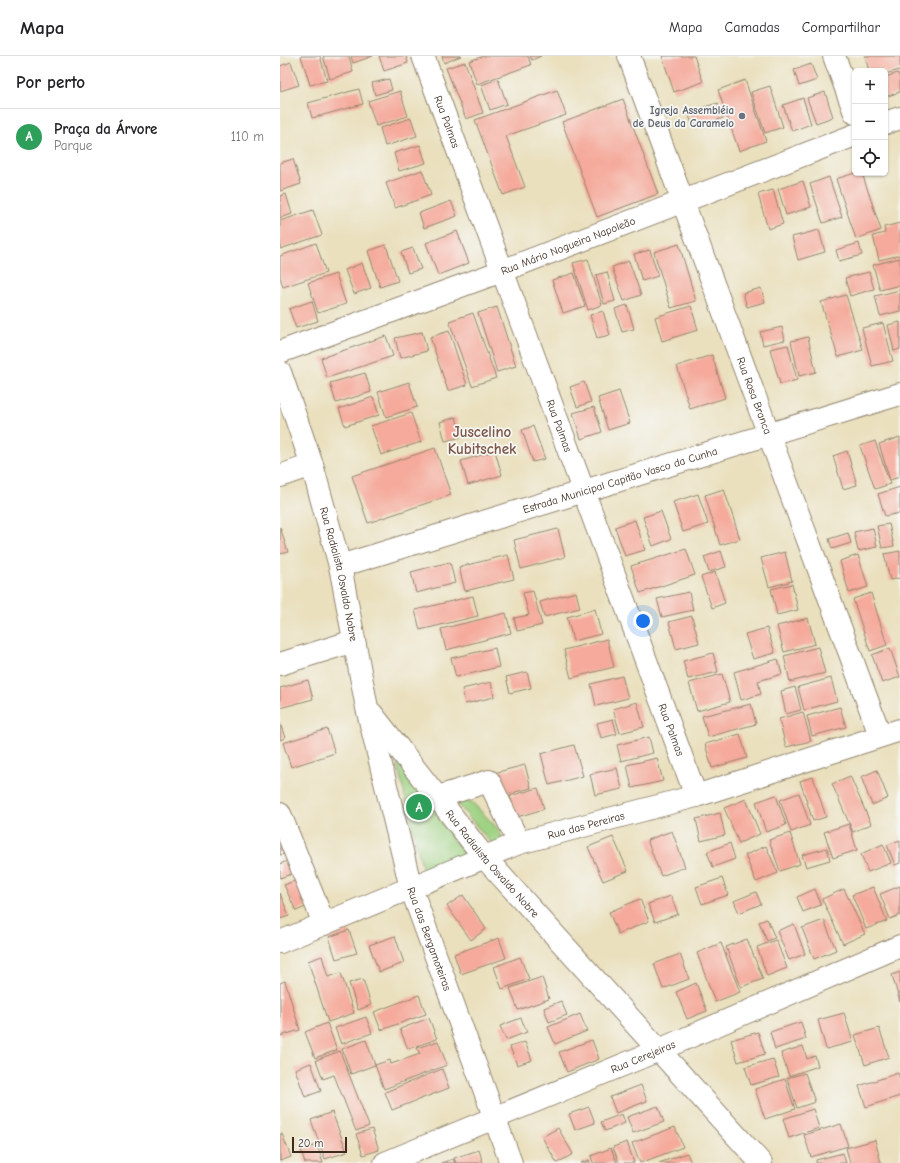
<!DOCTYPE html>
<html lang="pt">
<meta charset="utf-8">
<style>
:root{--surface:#fff;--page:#f2f2f2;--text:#202124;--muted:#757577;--line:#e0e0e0;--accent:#c8321e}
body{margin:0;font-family:"Comic Neue",sans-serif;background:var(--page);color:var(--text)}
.controls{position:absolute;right:12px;top:12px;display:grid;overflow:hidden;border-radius:6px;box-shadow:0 1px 3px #0004}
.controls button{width:36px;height:36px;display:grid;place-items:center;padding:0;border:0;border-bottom:1px solid var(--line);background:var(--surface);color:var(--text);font:20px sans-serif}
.scale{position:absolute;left:12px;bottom:10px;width:55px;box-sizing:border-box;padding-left:4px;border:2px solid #3b2a1e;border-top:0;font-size:11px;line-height:14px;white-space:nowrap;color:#3b2a1e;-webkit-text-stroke:3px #f6f6f2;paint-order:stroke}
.you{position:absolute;left:363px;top:565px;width:14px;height:14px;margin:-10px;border:3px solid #fff;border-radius:50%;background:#1a73e8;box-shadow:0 0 0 6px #1a73e833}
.badge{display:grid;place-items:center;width:26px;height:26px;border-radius:50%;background:var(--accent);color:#fff;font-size:13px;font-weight:700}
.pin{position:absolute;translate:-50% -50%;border:2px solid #fff;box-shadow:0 1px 4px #0006}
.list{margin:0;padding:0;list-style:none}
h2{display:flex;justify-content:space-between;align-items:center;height:52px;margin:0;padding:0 16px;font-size:17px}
h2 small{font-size:13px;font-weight:400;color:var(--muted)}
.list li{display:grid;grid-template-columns:26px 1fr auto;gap:12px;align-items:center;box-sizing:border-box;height:56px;padding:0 16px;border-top:1px solid var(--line)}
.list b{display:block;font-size:15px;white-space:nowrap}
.list p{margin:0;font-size:13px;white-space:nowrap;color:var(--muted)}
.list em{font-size:13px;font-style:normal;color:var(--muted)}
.icon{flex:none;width:22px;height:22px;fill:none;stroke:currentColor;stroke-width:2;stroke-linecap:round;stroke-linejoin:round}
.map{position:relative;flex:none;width:620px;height:1107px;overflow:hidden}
header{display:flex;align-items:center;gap:24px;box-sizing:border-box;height:56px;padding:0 20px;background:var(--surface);border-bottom:1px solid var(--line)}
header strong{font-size:19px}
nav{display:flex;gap:22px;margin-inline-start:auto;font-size:14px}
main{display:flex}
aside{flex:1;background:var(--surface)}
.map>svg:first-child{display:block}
</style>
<header>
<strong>Mapa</strong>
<nav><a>Mapa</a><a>Camadas</a><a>Compartilhar</a></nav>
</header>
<main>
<aside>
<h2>Por perto<small></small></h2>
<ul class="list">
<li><span class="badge" style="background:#2e9e5b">A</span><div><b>Praça da Árvore</b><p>Parque</p></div><em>110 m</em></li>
</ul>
</aside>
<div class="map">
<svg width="620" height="1107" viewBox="0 0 620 1107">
<rect width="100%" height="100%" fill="#f6f6f2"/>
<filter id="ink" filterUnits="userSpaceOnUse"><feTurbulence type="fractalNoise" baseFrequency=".025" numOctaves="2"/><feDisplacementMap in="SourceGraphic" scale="8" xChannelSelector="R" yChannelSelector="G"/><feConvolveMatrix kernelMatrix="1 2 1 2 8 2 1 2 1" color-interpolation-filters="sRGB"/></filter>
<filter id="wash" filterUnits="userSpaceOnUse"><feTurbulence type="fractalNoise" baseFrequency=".012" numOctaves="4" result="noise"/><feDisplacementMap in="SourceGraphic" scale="16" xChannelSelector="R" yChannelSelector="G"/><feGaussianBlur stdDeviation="0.9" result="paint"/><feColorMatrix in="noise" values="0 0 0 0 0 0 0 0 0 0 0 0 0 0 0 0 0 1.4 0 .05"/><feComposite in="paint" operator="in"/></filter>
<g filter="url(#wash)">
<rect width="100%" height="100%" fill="#eae0be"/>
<path fill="#9fd283" stroke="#6d7e50" d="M115,699L186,802L144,819Z
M180,742L192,746L220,775L222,784L219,788L210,786L177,747Z"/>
<g id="blocks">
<path fill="#f5aa9b" d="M21,0H40L47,25L30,29Z
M43,0H69L73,16L50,23Z
M71,0H93L73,7Z
M99,0H126L128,7L104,15Z
M162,0H181L164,7Z
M204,0H248L251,9L197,28L189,5Z
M250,0H261L252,4Z
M382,0H414L423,26L394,36Z
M585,0H620V14L605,18V15H589Z
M11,6L19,29L0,35V10Z
M185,6L203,57L186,63L166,12Z
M531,8L537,24L519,30L514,14Z
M618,17L620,23V36L605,41V21Z
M109,23L112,34L95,39L92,27Z
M218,23L227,48L210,54L201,29Z
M465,24L486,85L459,95L438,34Z
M490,30L503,71L485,77L471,36Z
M79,33L83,48L32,62L28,47Z
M277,34L286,59L226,80L245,131L223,139L195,64Z
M120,35L128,60L96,70L88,45Z
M545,36L553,61L536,67L527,42Z
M523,42L531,68L512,75L503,49Z
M343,43L378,138L317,161L282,66Z
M438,47L443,62L413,71L408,56Z
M131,62L137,80L105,90L100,72Z
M140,89L146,107L119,115L114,97Z
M13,103L21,128L0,135V107Z
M142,114L151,139L115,152L106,127Z
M575,117H582L601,174L576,183L556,123Z
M549,121L562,161L543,167L530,128Z
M523,125L531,151L506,159L498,133Z
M493,134L503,168L488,173L478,138Z
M6,138L12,158L0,162V140Z
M171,145L177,160L144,172L139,157Z
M33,154L42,179L0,193V165Z
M620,167V199L599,204L593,180L605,177L604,171Z
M539,174L545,196L518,204L512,181Z
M177,175L189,207L158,219L146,187Z
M36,187L46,217L3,231L0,221V200Z
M579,187L582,199L559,205L556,194Z
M399,188L416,245L391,252L374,196Z
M106,189L118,225L100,231L88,195Z
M133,192L141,213L128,217L121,196Z
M370,194L378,220L362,225L354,198Z
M620,202V229L600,234L593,209Z
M308,203L322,249L308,254L293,207Z
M349,205L361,239L344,245L332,211Z
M82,207L91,232L74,238L65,214Z
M327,216L335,245L324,248L316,219Z
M589,216L594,233L570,240L565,222Z
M294,217L305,250L283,257L272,224Z
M56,218L66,248L38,257L28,227Z
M481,232L485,246L467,251L463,237Z
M620,234V255L600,260L595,240Z
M566,239L583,294L558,301L541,246Z
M32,245L38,265L16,272L9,253Z
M347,249L354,273L342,276L335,253Z
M411,250L418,274L382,285L375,261Z
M217,251L236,310L217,316L198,257Z
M323,255L330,279L317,282L310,259Z
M193,257L216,322L192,330L169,265Z
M620,266V293L614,295L608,269Z
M603,267L613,305L592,310L582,272Z
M502,271L505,284L483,289L480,276Z
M169,275L187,329L168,335L150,281Z
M142,276L147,295L120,302L115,282Z
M106,280L113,300L47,322L41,302Z
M528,281L536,316L519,320L511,285Z
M508,289L517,324L500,328L490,293Z
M432,299L445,342L410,353L397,310Z
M85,317L91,336L56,347L50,327Z
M129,326L137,351L106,361L98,336Z
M304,326L311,346L297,351L290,331Z
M339,335L350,367L328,374L318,342Z
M93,341L99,359L65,370L59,353Z
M314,351L322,376L301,383L293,357Z
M131,357L141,386L101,399L91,370Z
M176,361L181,381L165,385L160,366Z
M253,370L265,403L253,406L242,374Z
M620,381V421L610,424L599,388Z
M595,385L610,428L595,433L580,390Z
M155,392L171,439L88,467L72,420Z
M215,395L222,419L188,429L181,405Z
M567,395L577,429L563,433L553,400Z
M620,431V457L605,460L598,438Z
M444,433L460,483L440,489L425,439Z
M418,438L428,468L403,476L393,446Z
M381,455L391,483L373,490L363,461Z
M355,464L365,494L345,500L335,471Z
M609,468L614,490L602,492L597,470Z
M0,471L8,496L0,498Z
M593,472L597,491L578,495L574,476Z
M278,473L285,501L241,513L234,484Z
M568,477L571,487L552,493L549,483Z
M406,493L415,519L360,537L351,510Z
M441,495L446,511L429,516L424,501Z
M620,495V522L610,524L604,498Z
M505,496L512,525L489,531L481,502Z
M228,499L234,523L185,535L179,511Z
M578,499L588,531L569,537L560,505Z
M170,506L175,527L136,537L131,516Z
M435,516L445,547L432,552L421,521Z
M512,528L518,554L497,559L491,533Z
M253,535L262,569L237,575L234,562L249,559L243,537Z
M296,536L300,552L264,561L260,546Z
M409,536L413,554L382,561L377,543Z
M591,537L607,589L590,595L573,543Z
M193,540L198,560L140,574L135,554Z
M315,553L321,578L293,585L287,561Z
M226,557L231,577L166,594L161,573Z
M412,560L419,587L396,593L389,566Z
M528,562L535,588L504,596L497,570Z
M487,572L495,597L473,603L465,578Z
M327,583L334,611L291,622L284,594Z
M538,591L545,617L510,626L504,600Z
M215,592L219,611L176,621L171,602Z
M610,592L620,621L602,627L592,599Z
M433,597L438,616L408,623L403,605Z
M498,603L502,618L478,625L481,638L461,644L454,616Z
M247,616L251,632L230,637L226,621Z
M442,618L450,646L417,655L409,627Z
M342,620L348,642L316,650L311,628Z
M551,622L557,645L524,654L518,631Z
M28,624L33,643L0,652V632Z
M211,626L214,641L185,648L182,633Z
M515,631L521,654L506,658L501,635Z
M357,646L364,671L340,677L333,653Z
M471,648L476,668L428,681L422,660Z
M560,651L566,671L532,680L527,660Z
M523,656L531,685L506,691L499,663Z
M333,663L337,678L321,682L317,667Z
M0,667L5,682L0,684Z
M47,673L55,697L11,711L3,687Z
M460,678L467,702L432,712L425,688Z
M369,681L373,697L341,705L337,689Z
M294,689L303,720L269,729L261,698Z
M377,702L383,725L352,732L347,709Z
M245,709L251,732L220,740L214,717Z
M337,712L342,733L315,739L310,718Z
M597,714L608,742L592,749L581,721Z
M570,720L591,768L573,776L552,728Z
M533,721L546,761L533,765L520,725Z
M258,732L264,753L237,761L230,740Z
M519,737L530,769L511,776L500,744Z
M496,739L506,769L486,776L476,746Z
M466,743L480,778L459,787L444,752Z
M440,757L445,779L421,785L416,763Z
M569,768L577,794L553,802L544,776Z
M392,775L405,811L381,820L367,784Z
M0,777L8,797L0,799Z
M510,777L520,808L500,815L489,784Z
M333,781L348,815L323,825L308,791Z
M620,784V807L615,809L607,789Z
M450,787L455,803L433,811L427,796Z
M603,788L611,807L588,816L581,798Z
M486,790L498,817L476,826L465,799Z
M547,792L550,804L526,811L522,799Z
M10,804L15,817L0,822V808Z
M442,822L448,839L422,848L416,831Z
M17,824L28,850L16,855L4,829Z
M620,830V859L610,863L600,838Z
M593,831L607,865L586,873L572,839Z
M535,833L541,849L523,856L517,841Z
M564,833L585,878L563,888L542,843Z
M476,836L481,848L459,857L454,845Z
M0,837L9,860L0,863Z
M183,839L206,873L191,884L167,850Z
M391,840L398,858L375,866L368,848Z
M360,843L369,865L338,878L329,856Z
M487,863L495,882L487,885L479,866Z
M544,864L556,894L534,903L522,872Z
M514,868L525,898L509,904L497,875Z
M69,874L77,897L56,903L49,881Z
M115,880L124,907L99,916L89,889Z
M219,882L226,902L181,918L174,898Z
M467,883L483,923L461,931L446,891Z
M496,884L507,912L487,920L477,891Z
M441,887L460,936L435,946L417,897Z
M400,898L409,923L383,933L374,908Z
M42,900L48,921L61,917L74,957L48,966L28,905Z
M240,901L249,923L222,933L214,911Z
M620,916V946L612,919Z
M262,921L269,943L238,954L230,932Z
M83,923L91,949L78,954L69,927Z
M5,925L20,974L0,980V927Z
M416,927L427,955L407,963L396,936Z
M139,939L146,958L101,974L94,956Z
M281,945L287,959L269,966L264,952Z
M564,957L573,986L546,993L538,964Z
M300,958L307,975L275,988L268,971Z
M86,961L92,977L61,988L55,972Z
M149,962L157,983L128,993L120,973Z
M241,962L247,976L226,984L220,970Z
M521,966L526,983L495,993L490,976Z
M47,967L57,994L35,1002L25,976Z
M599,972L609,1001L585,1009L575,979Z
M478,976L485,998L458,1006L451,984Z
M86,984L95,1009L71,1018L62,993Z
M312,984L319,1003L287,1016L279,996Z
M158,985L167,1009L104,1033L95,1009L110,1004L111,1008L140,998L137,992Z
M245,986L252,1004L237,1009L230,991Z
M523,990L527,1003L535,1000L538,1010L509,1020L501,997Z
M60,995L89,1070L76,1075L54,1019L43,1023L36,1004Z
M493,1003L499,1021L471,1029L465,1011Z
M31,1007L41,1035L25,1041L15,1013Z
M162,1013L169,1032L112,1054L105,1036Z
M525,1017L535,1046L517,1052L507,1022Z
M618,1017L620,1023V1040L586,1051L579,1030Z
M505,1023L515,1053L485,1063L475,1033Z
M361,1029L367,1045L336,1057L330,1041Z
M378,1050L384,1066L353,1077L347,1061Z
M309,1051L315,1067L295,1074L289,1058Z
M533,1053L539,1072L509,1082L503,1063Z
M52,1056L67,1096L45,1103L31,1064Z
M342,1058L345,1067L325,1075L321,1066Z
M561,1068L568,1090L531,1101L524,1079Z
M395,1071L403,1091L360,1107L352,1087Z
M278,1072L293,1098L277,1107L262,1081Z
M92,1073L99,1094L83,1099L76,1078Z
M0,1078H2L11,1101L0,1105Z
M595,1084L601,1107H570L566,1092Z
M347,1086L354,1107H339L333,1091Z
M37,1089L43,1107H25L21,1094Z
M331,1092L337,1107H313L311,1100Z
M199,1094L203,1107H176L174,1102Z
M407,1097L411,1107H379Z
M563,1097L566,1107H536V1104Z
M173,1103L175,1107H161Z
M309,1104L310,1107H300Z"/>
</g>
</g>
<g filter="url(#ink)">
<use href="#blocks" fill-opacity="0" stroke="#92856e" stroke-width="1"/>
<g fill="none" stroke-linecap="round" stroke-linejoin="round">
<g stroke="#92856e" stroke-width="24">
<g id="minor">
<path id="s1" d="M143,0L416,740"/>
<path id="s2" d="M349,0L600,679"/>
<path d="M554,0L575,57"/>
<path d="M605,67L620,62"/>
<path id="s3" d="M0,296L222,215L575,79"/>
<path id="s4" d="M0,316L32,409L60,510L87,652L131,832L231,1107"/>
<path d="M0,420L32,409"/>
<path id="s5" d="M60,510L620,338"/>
<path d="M0,608L74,585"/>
<path id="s6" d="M92,658L205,802L481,1107"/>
<path d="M158,741L209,725L239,787"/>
<path d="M0,758L44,868"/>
<path id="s7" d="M0,886L239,787L416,740L620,674"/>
<path id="s8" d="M105,1107L379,994L620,890"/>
</g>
</g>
<use href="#minor" stroke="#fff" stroke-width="22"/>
</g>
</g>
<circle fill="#6b7280" stroke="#f6f6f2" stroke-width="1.5" cx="462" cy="60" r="4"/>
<g text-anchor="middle" stroke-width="3.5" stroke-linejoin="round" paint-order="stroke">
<g font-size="11" font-weight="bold" fill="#5b616d" stroke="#f6f6f2" text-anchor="end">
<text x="454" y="58">Igreja Assembléia<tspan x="454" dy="13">de Deus da Caramelo</tspan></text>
</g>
<g font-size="11" fill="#3b2a1e" stroke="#f6f6f2">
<text dy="4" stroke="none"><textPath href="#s1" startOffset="70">Rua Palmas</textPath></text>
<text dy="4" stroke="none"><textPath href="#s3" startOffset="307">Rua Mário Nogueira Napoleão</textPath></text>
<text dy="4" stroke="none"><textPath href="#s2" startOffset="362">Rua Rosa Branca</textPath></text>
<text dy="4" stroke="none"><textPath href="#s1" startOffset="394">Rua Palmas</textPath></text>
<text dy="4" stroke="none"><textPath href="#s5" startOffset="293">Estrada Municipal Capitão Vasco da Cunha</textPath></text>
<text dy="4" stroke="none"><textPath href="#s4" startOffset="211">Rua Radialista Osvaldo Nobre</textPath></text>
<text dy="4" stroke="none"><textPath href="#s1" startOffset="718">Rua Palmas</textPath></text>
<text dy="4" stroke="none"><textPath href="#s7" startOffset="328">Rua das Pereiras</textPath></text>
<text dy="4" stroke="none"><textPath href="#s6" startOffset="192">Rua Radialista Osvaldo Nobre</textPath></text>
<text dy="4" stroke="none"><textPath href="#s4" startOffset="587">Rua das Bergamoteiras</textPath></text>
<text dy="4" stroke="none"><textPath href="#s8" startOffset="279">Rua Cerejeiras</textPath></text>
</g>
<g font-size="15" font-weight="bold" fill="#7c574a" stroke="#f6f6f2">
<text x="202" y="381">Juscelino<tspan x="202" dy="17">Kubitschek</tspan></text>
</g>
</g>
</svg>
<div class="controls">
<button>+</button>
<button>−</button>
<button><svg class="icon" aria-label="locate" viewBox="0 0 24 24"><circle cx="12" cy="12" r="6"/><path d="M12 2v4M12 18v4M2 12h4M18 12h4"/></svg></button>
</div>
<div class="scale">20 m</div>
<div class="you"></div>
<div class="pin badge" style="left:139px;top:751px;background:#2e9e5b">A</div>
</div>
</main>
